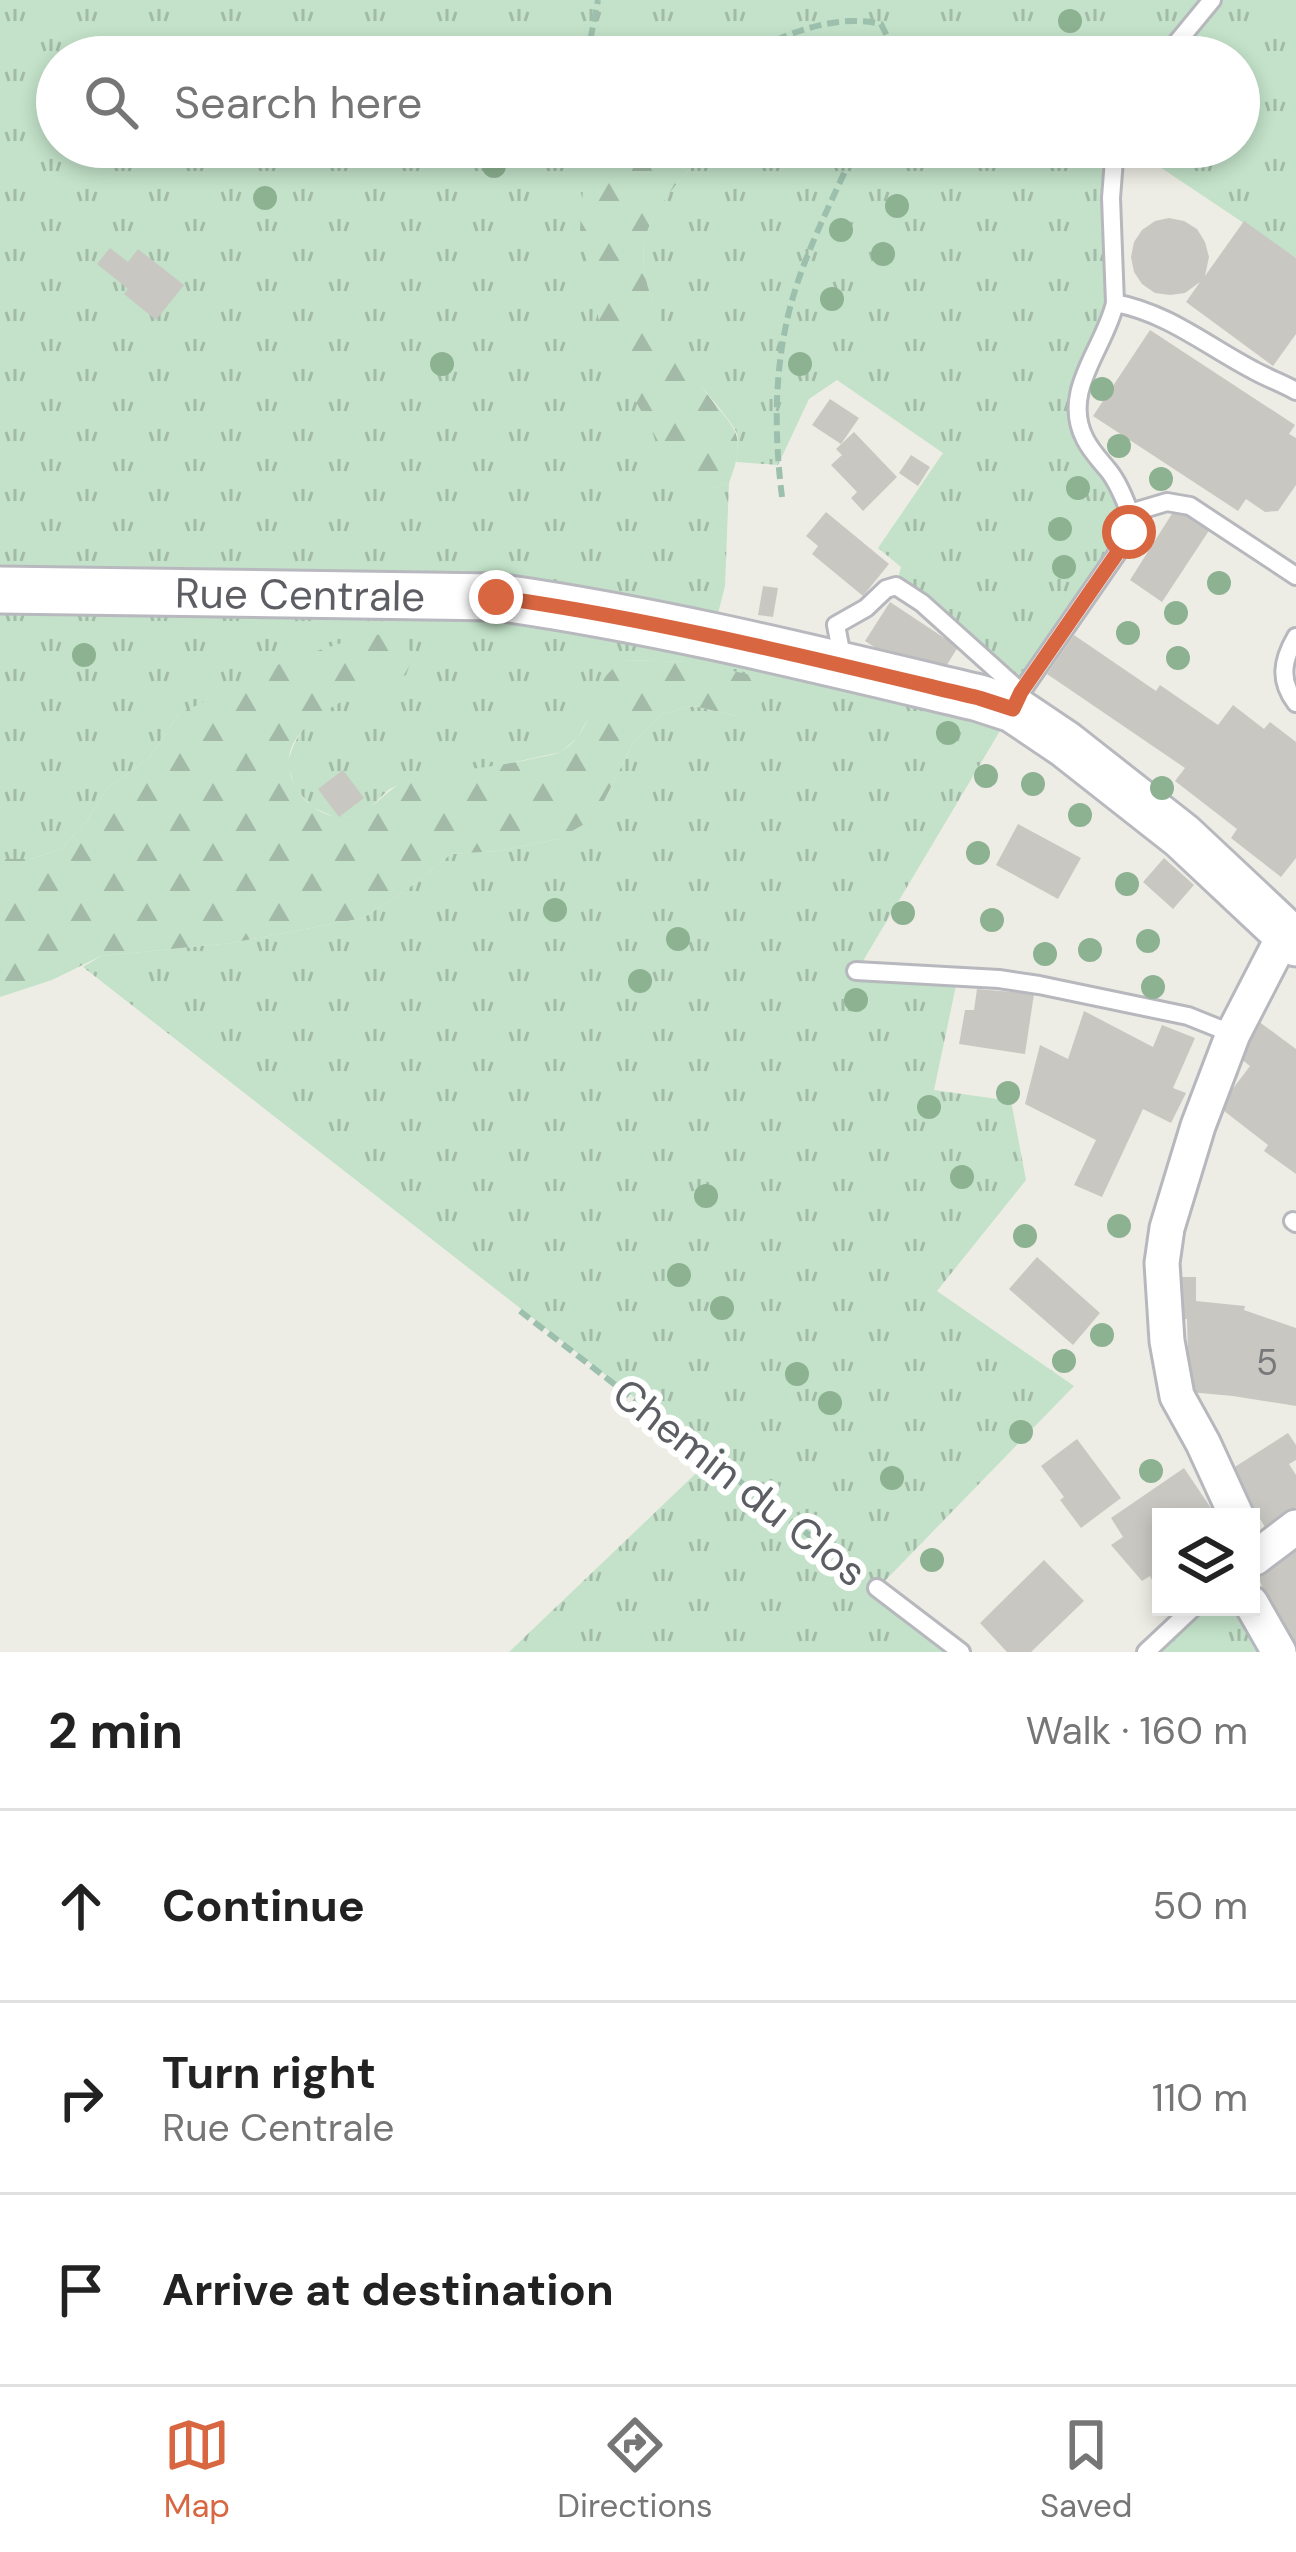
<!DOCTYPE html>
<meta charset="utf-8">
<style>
:root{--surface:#fff;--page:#f2f2f2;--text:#222;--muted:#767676;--line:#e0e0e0;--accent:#d86640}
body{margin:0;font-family:"DM Sans",sans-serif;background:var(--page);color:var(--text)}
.controls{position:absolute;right:36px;bottom:36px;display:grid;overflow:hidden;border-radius:0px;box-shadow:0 6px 18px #0003}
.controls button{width:108px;height:108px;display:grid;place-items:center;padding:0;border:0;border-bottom:3px solid var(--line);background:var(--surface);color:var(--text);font:60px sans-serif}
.stop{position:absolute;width:36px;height:36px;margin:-27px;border:9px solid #d86640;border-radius:50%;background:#fff}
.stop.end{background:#d86640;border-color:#fff;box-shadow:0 3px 12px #0008}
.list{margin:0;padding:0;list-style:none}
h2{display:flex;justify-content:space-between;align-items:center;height:156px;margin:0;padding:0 48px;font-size:51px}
h2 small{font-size:39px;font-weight:400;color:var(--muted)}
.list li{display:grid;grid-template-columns:78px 1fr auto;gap:36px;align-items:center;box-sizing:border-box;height:192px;padding:0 48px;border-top:3px solid var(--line)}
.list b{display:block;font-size:45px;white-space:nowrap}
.list p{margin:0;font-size:39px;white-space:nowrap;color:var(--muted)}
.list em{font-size:39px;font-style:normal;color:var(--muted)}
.icon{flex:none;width:66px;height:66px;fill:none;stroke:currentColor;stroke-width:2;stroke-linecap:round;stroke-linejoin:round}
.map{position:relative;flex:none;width:1296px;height:1652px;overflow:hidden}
.search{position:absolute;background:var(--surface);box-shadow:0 6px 18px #0003;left:36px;right:36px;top:36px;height:132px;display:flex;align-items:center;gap:30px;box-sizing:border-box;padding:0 42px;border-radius:66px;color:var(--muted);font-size:45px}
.sheet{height:732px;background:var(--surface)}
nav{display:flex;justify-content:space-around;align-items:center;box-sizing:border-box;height:168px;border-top:3px solid var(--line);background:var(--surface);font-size:33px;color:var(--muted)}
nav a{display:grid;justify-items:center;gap:6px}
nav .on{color:var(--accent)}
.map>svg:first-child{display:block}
</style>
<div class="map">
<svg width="1296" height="1652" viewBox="0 0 1296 1652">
<defs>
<pattern id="grass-tufts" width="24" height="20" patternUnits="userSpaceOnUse" patternTransform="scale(3)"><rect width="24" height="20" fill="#c3e2c9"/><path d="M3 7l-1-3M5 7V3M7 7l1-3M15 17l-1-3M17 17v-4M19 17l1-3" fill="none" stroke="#a2baa7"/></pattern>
<pattern id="forest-firs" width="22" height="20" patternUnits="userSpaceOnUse" patternTransform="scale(3)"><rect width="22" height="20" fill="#c3e2c9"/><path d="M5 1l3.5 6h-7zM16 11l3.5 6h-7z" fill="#a2baa7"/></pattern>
</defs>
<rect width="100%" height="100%" fill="#edede5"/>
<path fill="url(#grass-tufts)" d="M0,0H1296V258L1145,157L1140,147H1239V57H700L686,47L624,45L612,57H57V147H607L597,168L714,488L729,483L725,586L712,637L1013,709L857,971L958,976L934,1090L1011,1101L1026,1180L937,1291L1074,1386L878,1588L961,1652H509L712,1458L83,967L101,956L231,943L363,918L405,891L451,854L499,851L558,839L588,821L605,799L634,741L662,714L694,706L736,716L693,662L621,660L604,679L593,710L577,738L561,752L497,766L414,777L388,790L363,815L337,818L312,807L296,789L287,764C290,756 293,745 298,737C320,703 369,688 406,674L179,714L149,758L107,789L86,822L61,849L31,859H0Z
M710,147H1115V275L1076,405L1110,472L1129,532L1021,692L896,586L901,567L878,548L943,453L837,380L809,399L778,465L736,462C737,455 739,442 737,434C734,423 707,394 698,382C671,345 629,277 648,228C661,197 688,172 710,147Z
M1194,1607H1251L1279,1652H1146Z"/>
<path fill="url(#forest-firs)" d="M607,147H710C688,172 660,198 648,229C627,283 681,359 711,399C719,410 735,425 737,438C740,453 734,469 729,483L714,488L695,487L675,471L604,345L580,229L583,190Z
M399,634L413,655L406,675C363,690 259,727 297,789C305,804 324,817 341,817C371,818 384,789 410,778C424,773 441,773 455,771C482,768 509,764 536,758C544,756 555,755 562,751C588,735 591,705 603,681C607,673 615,667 621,660L693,662L751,675L765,691L760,710L736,716L694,706L662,714L634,741L605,799L588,822L558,839L499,851L451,854L405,891L363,918L231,943L101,956L52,980L0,997V859H31L61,849L86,822L107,789L149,758L179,714L286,661L366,635Z"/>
<path fill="#c9c7c1" d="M1169,218L1184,221L1197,229L1205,242L1209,257L1205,276L1244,221L1296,258V334L1273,366L1186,302L1200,282L1185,293L1170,295L1155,293L1142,284L1134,272L1131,257L1134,242L1142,230L1155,221Z
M110,248L128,262L138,249L184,285L156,320L124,294L128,289L97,264Z
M1150,330L1295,425L1289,434L1296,438V485L1278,511L1265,512L1246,499L1238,511L1093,416Z
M830,399L859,418L841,444L812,425Z
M854,432L897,477L863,511L851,498L857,492L831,465L842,455L836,449Z
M911,455L930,467L918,486L899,473Z
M1175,509L1210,529L1162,602L1130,580Z
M826,512L889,564L863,596L812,554L818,546L806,536Z
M763,586L778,588L773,617L758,615Z
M890,602L958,647L940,676L913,658L907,668L865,641Z
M1074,635L1156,691L1160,685L1218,725L1233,705L1264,729L1270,722L1296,742V858L1281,877L1231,838L1237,829L1175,781L1185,768L1047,674Z
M343,770L364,798L339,817L318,789Z
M1018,824L1081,858L1058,899L996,865Z
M1164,858L1194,885L1173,909L1143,882Z
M977,989L1034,994L1025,1054L959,1044L965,1010H974Z
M1084,1011L1153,1047L1162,1025L1195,1038L1173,1088L1186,1093L1171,1123L1143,1109L1102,1197L1074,1185L1096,1140L1025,1104L1040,1045L1068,1059Z
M1258,1021L1296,1049V1174L1264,1151L1268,1145L1219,1107L1250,1066L1241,1059Z
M1037,1257L1100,1313L1073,1345L1009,1289Z
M1174,1277H1196V1301L1245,1306L1244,1310L1296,1328V1406L1233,1396L1189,1392L1187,1319L1176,1320Z
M1288,1433L1296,1445V1460L1289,1464L1296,1475V1507L1265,1527L1230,1470Z
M1077,1439L1121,1498L1081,1528L1060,1500L1064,1497L1041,1466Z
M1184,1468L1217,1517H1161V1576L1153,1582L1150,1576L1142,1581L1111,1545L1123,1537L1111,1518Z
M1296,1545V1652L1272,1610L1256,1572Z
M1044,1560L1084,1601L1031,1652H1007L980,1623Z"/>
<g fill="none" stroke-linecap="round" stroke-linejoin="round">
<g stroke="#b7b8bd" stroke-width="22">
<path id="lane" d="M1165,57L1212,0
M1115,147L1111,198L1115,303C1105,348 1060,391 1085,439C1091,451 1099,459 1108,470C1118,482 1124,498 1130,513
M1115,303C1168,313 1207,346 1253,370C1267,378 1282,383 1296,391
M1296,637C1282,661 1279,681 1296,703
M843,662L836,625L866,608L886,589L896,586L922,603L1021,692L1019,697
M1021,692L1120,549L1129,532L1130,513L1167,502L1190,506L1296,576
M856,971L999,979L1039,985L1188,1016L1233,1034
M1293,1221L1296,1223
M877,1588L961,1652
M1146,1652L1194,1607"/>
</g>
<g stroke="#b7b8bd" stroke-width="39">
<path id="street" d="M1237,1517L1203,1443L1177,1396L1167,1341L1162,1263L1167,1228L1198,1126L1233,1034L1285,933
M1255,1558L1296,1527
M1251,1603L1279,1652"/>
</g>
<g stroke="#b8b9bf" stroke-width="51">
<g id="secondary">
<path id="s1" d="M0,590L496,597C659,620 819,660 979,698L1013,709L1065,744L1182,836L1296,943"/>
</g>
</g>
<path stroke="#9cc0ad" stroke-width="6" stroke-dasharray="12 6" stroke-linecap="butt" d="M587,57L598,0
M744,57C782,34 836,13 881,24L888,38L889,57
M782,497C775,441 774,385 785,330C797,266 830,206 856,147
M520,1311L863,1577"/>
<use href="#lane" stroke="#fff" stroke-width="16"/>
<use href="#street" stroke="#fff" stroke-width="33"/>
<use href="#secondary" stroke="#fff" stroke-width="45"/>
</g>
<g fill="#8db291">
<circle cx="1070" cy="21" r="12"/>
<circle cx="494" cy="166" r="12"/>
<circle cx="265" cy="198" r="12"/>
<circle cx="897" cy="206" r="12"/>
<circle cx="841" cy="230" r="12"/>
<circle cx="883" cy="254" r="12"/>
<circle cx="832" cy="299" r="12"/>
<circle cx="442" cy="364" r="12"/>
<circle cx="800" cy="364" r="12"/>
<circle cx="1102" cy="389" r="12"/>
<circle cx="1119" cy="446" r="12"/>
<circle cx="1161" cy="479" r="12"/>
<circle cx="1078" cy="488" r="12"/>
<circle cx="1060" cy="529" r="12"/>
<circle cx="1064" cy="567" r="12"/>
<circle cx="1219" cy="583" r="12"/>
<circle cx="1176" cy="613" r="12"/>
<circle cx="1128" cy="633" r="12"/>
<circle cx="84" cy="655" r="12"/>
<circle cx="1178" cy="658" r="12"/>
<circle cx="948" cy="733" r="12"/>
<circle cx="986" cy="776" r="12"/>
<circle cx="1033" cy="784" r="12"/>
<circle cx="1162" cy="788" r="12"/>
<circle cx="1080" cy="815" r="12"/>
<circle cx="978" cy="853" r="12"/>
<circle cx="1127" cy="884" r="12"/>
<circle cx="555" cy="910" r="12"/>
<circle cx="903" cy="913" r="12"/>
<circle cx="992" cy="920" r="12"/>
<circle cx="678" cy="939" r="12"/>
<circle cx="1148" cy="941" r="12"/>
<circle cx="1090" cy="950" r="12"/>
<circle cx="1045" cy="954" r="12"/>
<circle cx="640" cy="981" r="12"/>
<circle cx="1153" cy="987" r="12"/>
<circle cx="856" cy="1000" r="12"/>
<circle cx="1008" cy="1093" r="12"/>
<circle cx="929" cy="1107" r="12"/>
<circle cx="962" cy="1177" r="12"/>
<circle cx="706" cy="1196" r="12"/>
<circle cx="1119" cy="1226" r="12"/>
<circle cx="1025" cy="1236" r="12"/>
<circle cx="679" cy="1275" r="12"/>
<circle cx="722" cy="1308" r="12"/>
<circle cx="1102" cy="1335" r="12"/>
<circle cx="1064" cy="1361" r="12"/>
<circle cx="797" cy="1374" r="12"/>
<circle cx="830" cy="1403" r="12"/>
<circle cx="1021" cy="1432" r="12"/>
<circle cx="1151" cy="1471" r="12"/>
<circle cx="892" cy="1478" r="12"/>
<circle cx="932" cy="1560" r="12"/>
</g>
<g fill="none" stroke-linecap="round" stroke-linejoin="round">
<path stroke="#d86640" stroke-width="15" d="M496,597C659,620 819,660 979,698L1013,709L1021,692L1120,549L1129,532"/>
</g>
<g text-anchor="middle" stroke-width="12" stroke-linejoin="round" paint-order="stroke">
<g font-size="36" fill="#77787a">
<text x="1267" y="1375">5</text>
</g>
<g font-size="42" fill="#5c5e63" stroke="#fff">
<text dy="15" stroke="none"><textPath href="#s1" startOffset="300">Rue Centrale</textPath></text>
<text transform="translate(740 1482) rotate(38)" y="15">Chemin du Clos</text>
</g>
</g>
</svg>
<div class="controls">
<button><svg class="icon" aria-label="layers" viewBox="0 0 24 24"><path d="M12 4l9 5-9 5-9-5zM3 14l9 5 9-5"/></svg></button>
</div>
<div class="stop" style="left:1129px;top:532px"></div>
<div class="stop end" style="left:496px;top:597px"></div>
<div class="search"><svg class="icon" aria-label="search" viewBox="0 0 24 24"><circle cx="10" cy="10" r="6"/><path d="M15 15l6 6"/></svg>Search here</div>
</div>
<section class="sheet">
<h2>2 min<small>Walk · 160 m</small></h2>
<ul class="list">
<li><svg class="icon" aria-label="ahead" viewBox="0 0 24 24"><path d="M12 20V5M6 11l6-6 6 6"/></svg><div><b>Continue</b></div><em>50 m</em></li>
<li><svg class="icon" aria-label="right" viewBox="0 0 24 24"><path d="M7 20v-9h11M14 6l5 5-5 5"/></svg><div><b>Turn right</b><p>Rue Centrale</p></div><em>110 m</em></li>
<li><svg class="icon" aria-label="arrive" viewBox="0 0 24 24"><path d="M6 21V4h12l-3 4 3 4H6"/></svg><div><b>Arrive at destination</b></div></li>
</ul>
</section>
<nav>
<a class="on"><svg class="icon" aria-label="map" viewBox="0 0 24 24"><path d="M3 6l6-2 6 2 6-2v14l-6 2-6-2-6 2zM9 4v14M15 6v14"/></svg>Map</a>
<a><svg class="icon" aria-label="directions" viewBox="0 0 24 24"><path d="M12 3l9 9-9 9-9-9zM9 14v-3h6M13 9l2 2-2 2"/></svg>Directions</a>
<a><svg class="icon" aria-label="saved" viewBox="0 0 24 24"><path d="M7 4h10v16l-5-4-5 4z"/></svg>Saved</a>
</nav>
